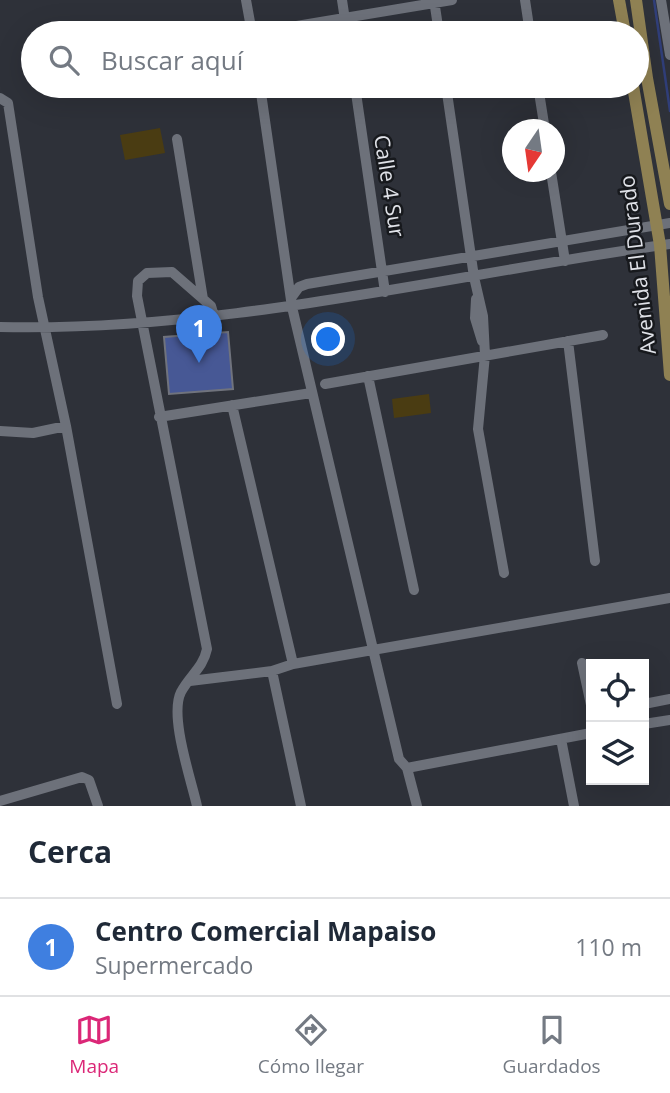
<!DOCTYPE html>
<html lang="es">
<meta charset="utf-8">
<style>
:root{--surface:#fff;--page:#f6f6f7;--text:#1f2937;--muted:#747a83;--line:#e0e1e3;--accent:#db2777}
body{margin:0;font-family:"Open Sans",sans-serif;background:var(--page);color:var(--text)}
.controls{position:absolute;right:21px;bottom:21px;display:grid;overflow:hidden;border-radius:0px;box-shadow:0 7px 28px #0002}
.controls button{width:63px;height:63px;display:grid;place-items:center;padding:0;border:0;border-bottom:2px solid var(--line);background:var(--surface);color:var(--text);font:35px sans-serif}
.compass{position:absolute;left:502px;top:119px;width:63px;height:63px;border-radius:50%;background:var(--surface);box-shadow:0 7px 28px #0002;rotate:193deg}
.you{position:absolute;left:329px;top:340px;width:24px;height:24px;margin:-18px;border:5px solid #fff;border-radius:50%;background:#1a73e8;box-shadow:0 0 0 10px #1a73e833}
.badge{display:grid;place-items:center;width:46px;height:46px;border-radius:50%;background:var(--accent);color:#fff;font-size:23px;font-weight:700}
.pin{position:absolute;translate:-50% -58px;filter:drop-shadow(0 2px 4px #0008)}
.pin::after{content:'';position:absolute;top:37px;width:24px;height:21px;background:inherit;clip-path:polygon(0 0,100% 0,50% 100%)}
.list{margin:0;padding:0;list-style:none}
h2{display:flex;justify-content:space-between;align-items:center;height:91px;margin:0;padding:0 28px;font-size:30px}
h2 small{font-size:23px;font-weight:400;color:var(--muted)}
.list li{display:grid;grid-template-columns:46px 1fr auto;gap:21px;align-items:center;box-sizing:border-box;height:98px;padding:0 28px;border-top:2px solid var(--line)}
.list b{display:block;font-size:26px;white-space:nowrap}
.list p{margin:0;font-size:23px;white-space:nowrap;color:var(--muted)}
.list em{font-size:23px;font-style:normal;color:var(--muted)}
.icon{flex:none;width:38px;height:38px;fill:none;stroke:currentColor;stroke-width:2;stroke-linecap:round;stroke-linejoin:round}
.map{position:relative;flex:none;width:670px;height:806px;overflow:hidden}
.search{position:absolute;background:var(--surface);box-shadow:0 7px 28px #0002;left:21px;right:21px;top:21px;height:77px;display:flex;align-items:center;gap:18px;box-sizing:border-box;padding:0 24px;border-radius:38px;color:var(--muted);font-size:26px}
.sheet{height:189px;background:var(--surface)}
nav{display:flex;justify-content:space-around;align-items:center;box-sizing:border-box;height:98px;border-top:2px solid var(--line);background:var(--surface);font-size:19px;color:var(--muted)}
nav a{display:grid;justify-items:center;gap:4px}
nav .on{color:var(--accent)}
.map>svg:first-child{display:block}
</style>
<div class="map">
<svg width="670" height="806" viewBox="0 0 670 806">
<rect width="100%" height="100%" fill="#2e3139"/>
<path fill="#4a3c12" d="M160,128L165,153L125,160L120,135Z
M429,394L431,413L394,418L392,399Z"/>
<g fill="none" stroke-linecap="round" stroke-linejoin="round">
<path stroke="#303e79" stroke-width="2.5" d="M654,0L670,111"/>
</g>
<path fill="#475895" stroke="#70737d" stroke-width="2" d="M228,332L233,389L169,394L164,337Z"/>
<g fill="none" stroke-linecap="round" stroke-linejoin="round">
<path stroke="#6d717a" stroke-width="10" d="M246,0L252,33
M342,0L347,33
M434,0L439,33
M525,0L530,33
M661,0L670,55
M254,33L452,0
M260,86L292,307L399,759L407,768
M355,86L385,292
M446,86L474,277L483,316L485,355L478,429L504,573
M538,86L545,130
M0,98L8,103L38,297L66,426L117,704
M177,139L203,299L211,306L214,316
M551,172L565,261
M291,298L299,287L307,284L670,223
M476,299L475,318L482,341
M0,327C227,332 446,275 670,244
M568,341L595,561
M368,376L414,590
M325,384L603,335
M232,405L293,664
M159,417L311,393
M0,431L33,433L66,426
M582,663L591,705
M272,671L301,806
M190,681L272,671L293,664L670,598
M644,704L670,699
M644,724L670,720
M561,739L574,806
M0,801L82,777L89,780L98,806
M197,806C191,779 169,716 181,692C190,675 203,668 207,649L137,296L138,281L147,273L172,272L203,299
M417,806L407,768L591,733"/>
<path stroke="#8f8153" stroke-width="12" d="M619,0L625,33
M636,0L647,78L670,204
M633,86L660,245L670,375"/>
</g>
<g text-anchor="middle" stroke-width="5" stroke-linejoin="round" paint-order="stroke">
<g font-size="21" fill="#e0e2e8" stroke="#17191d">
<text transform="translate(389 186) rotate(81)" y="7">Calle 4 Sur</text>
<text transform="translate(638 265) rotate(-97)" y="7">Avenida El Durado</text>
</g>
</g>
</svg>
<div class="controls">
<button><svg class="icon" aria-label="locate" viewBox="0 0 24 24"><circle cx="12" cy="12" r="6"/><path d="M12 2v4M12 18v4M2 12h4M18 12h4"/></svg></button>
<button><svg class="icon" aria-label="layers" viewBox="0 0 24 24"><path d="M12 4l9 5-9 5-9-5zM3 14l9 5 9-5"/></svg></button>
</div>
<svg class="compass" viewBox="-18 -18 36 36"><path d="M0-13l5 13h-10z" fill="#e53935"/><path d="M0 13l5-13h-10z" fill="#747a83"/></svg>
<div class="you"></div>
<div class="pin badge" style="left:199px;top:363px;background:#3f7fe0">1</div>
<div class="search"><svg class="icon" aria-label="search" viewBox="0 0 24 24"><circle cx="10" cy="10" r="6"/><path d="M15 15l6 6"/></svg>Buscar aquí</div>
</div>
<section class="sheet">
<h2>Cerca<small></small></h2>
<ul class="list">
<li><span class="badge" style="background:#3f7fe0">1</span><div><b>Centro Comercial Mapaiso</b><p>Supermercado</p></div><em>110 m</em></li>
</ul>
</section>
<nav>
<a class="on"><svg class="icon" aria-label="map" viewBox="0 0 24 24"><path d="M3 6l6-2 6 2 6-2v14l-6 2-6-2-6 2zM9 4v14M15 6v14"/></svg>Mapa</a>
<a><svg class="icon" aria-label="directions" viewBox="0 0 24 24"><path d="M12 3l9 9-9 9-9-9zM9 14v-3h6M13 9l2 2-2 2"/></svg>Cómo llegar</a>
<a><svg class="icon" aria-label="saved" viewBox="0 0 24 24"><path d="M7 4h10v16l-5-4-5 4z"/></svg>Guardados</a>
</nav>
